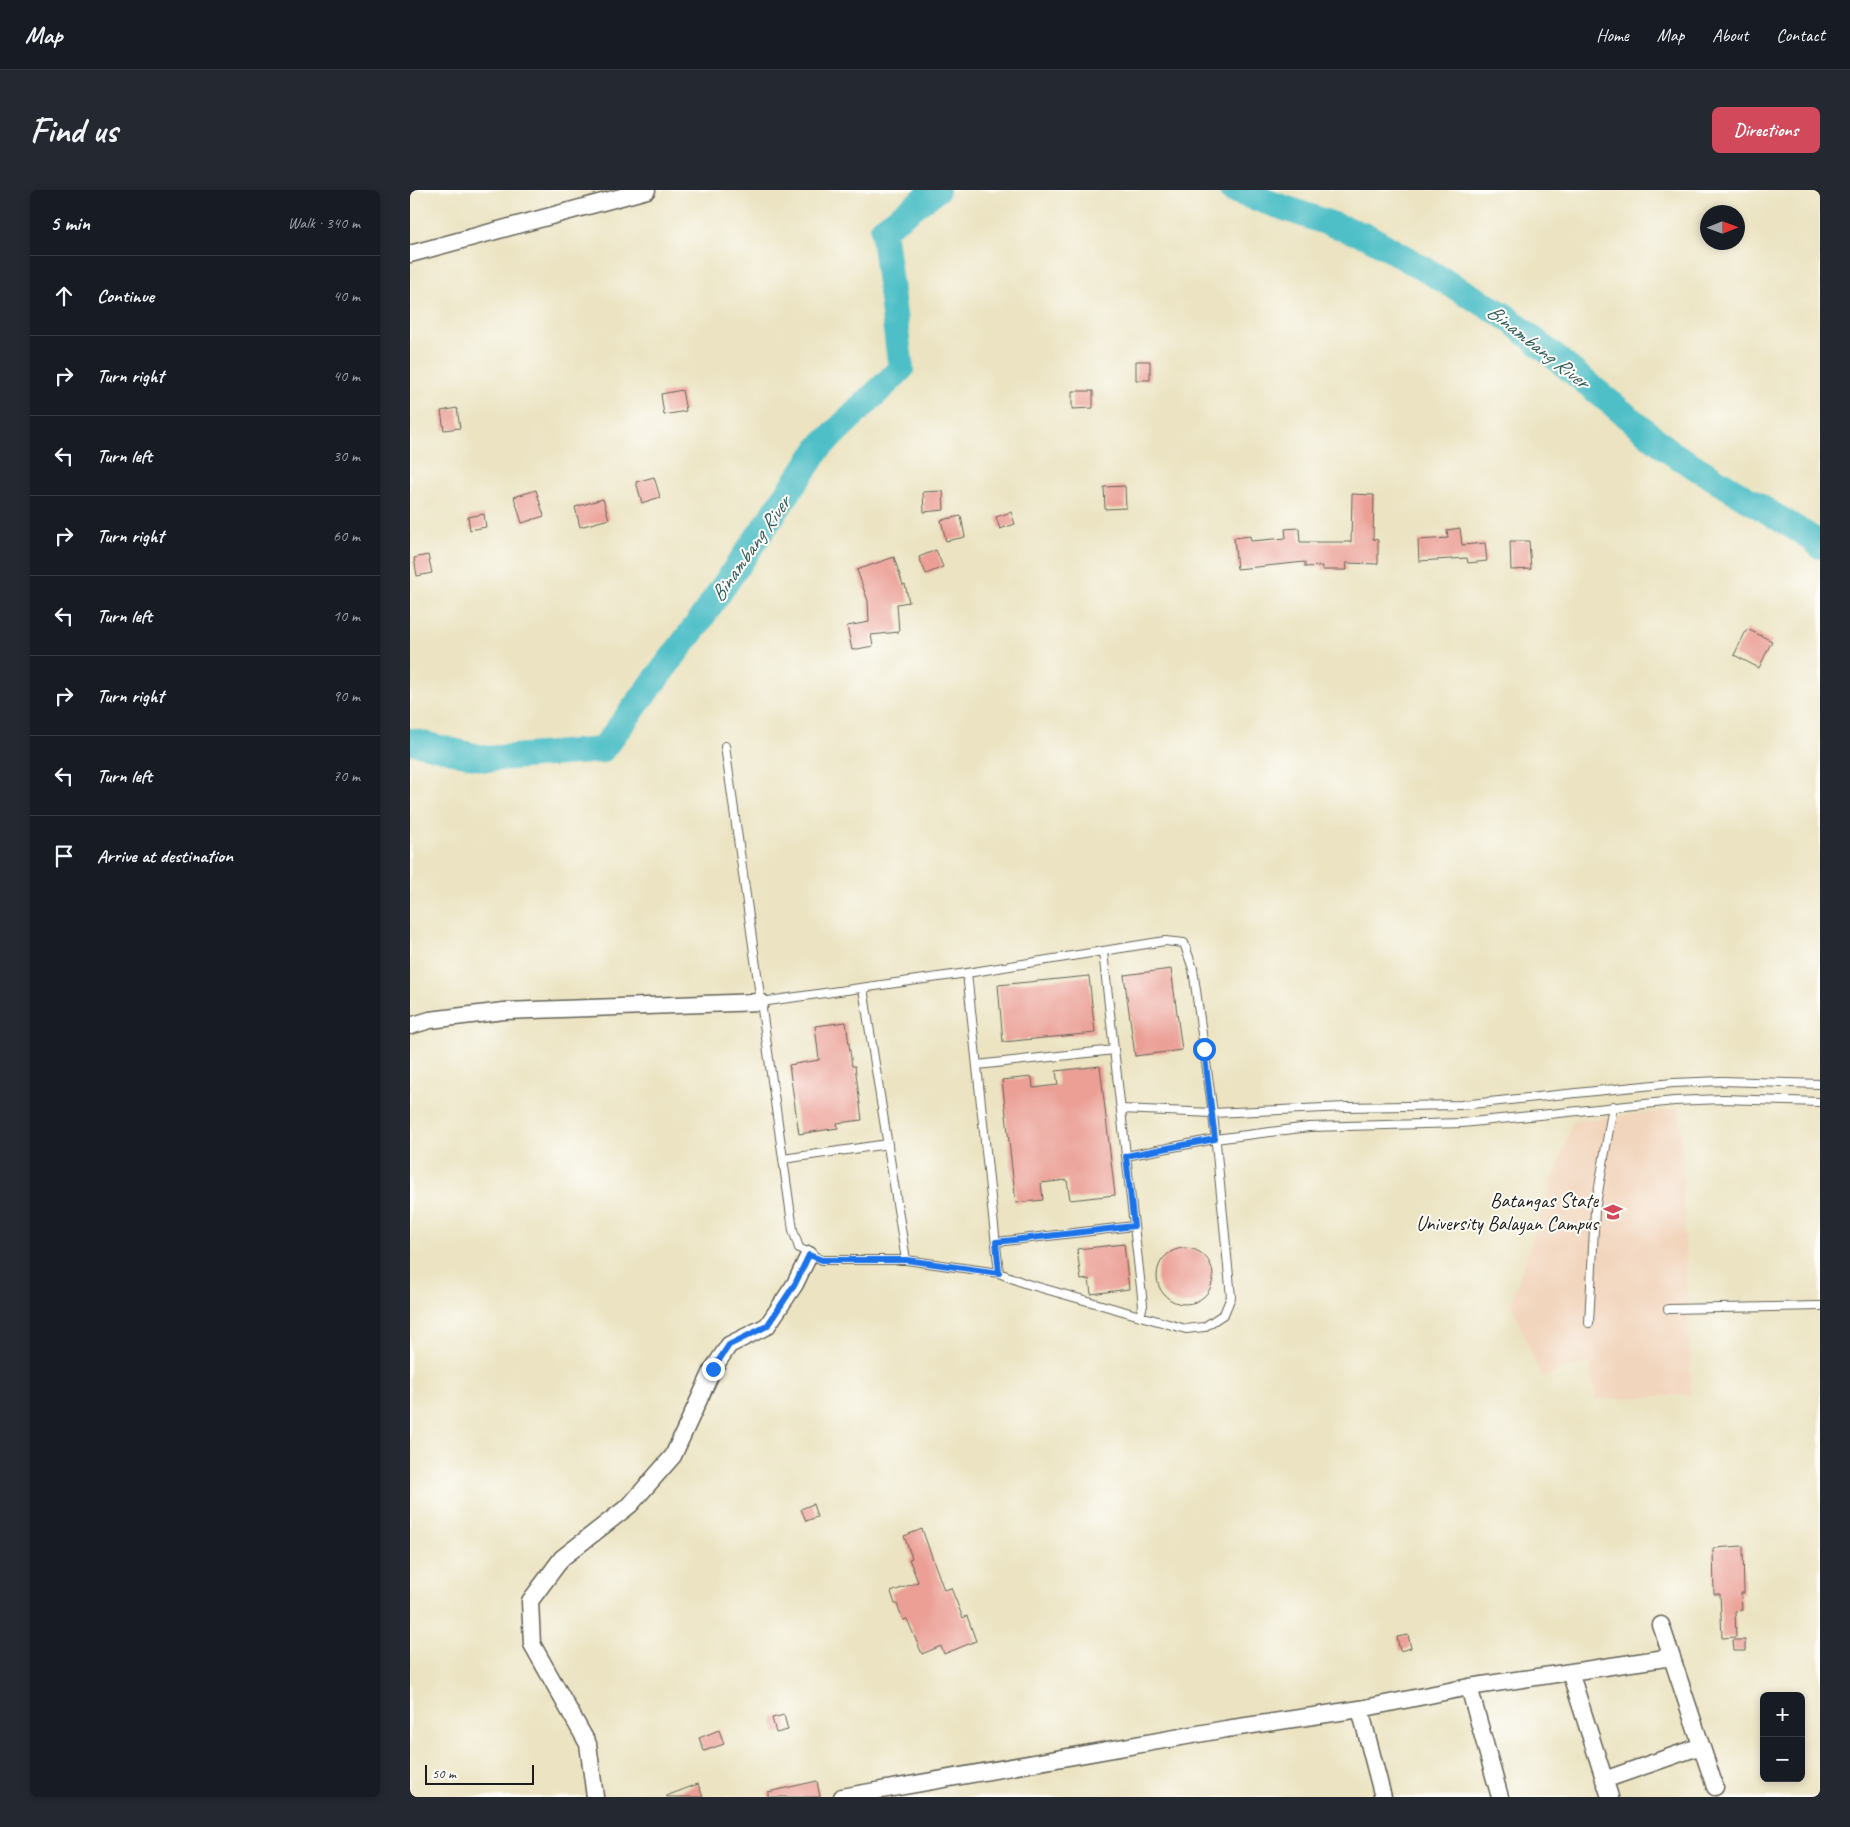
<!DOCTYPE html>
<meta charset="utf-8">
<style>
:root{--surface:#171b24;--page:#242831;--text:#f1f3f6;--muted:#9ea1a6;--line:#363941;--accent:#d1495b}
body{margin:0;font-family:Caveat,sans-serif;background:var(--page);color:var(--text)}
.controls{position:absolute;right:15px;bottom:15px;display:grid;overflow:hidden;border-radius:8px;box-shadow:0 2px 8px #0003}
.controls button{width:45px;height:45px;display:grid;place-items:center;padding:0;border:0;border-bottom:1px solid var(--line);background:var(--surface);color:var(--text);font:25px sans-serif}
.compass{position:absolute;left:1290px;top:15px;width:45px;height:45px;border-radius:50%;background:var(--surface);box-shadow:0 2px 8px #0003;rotate:89deg}
.scale{position:absolute;left:15px;bottom:12px;width:109px;box-sizing:border-box;padding-left:5px;border:2px solid #1c1c1c;border-top:0;font-size:14px;line-height:18px;white-space:nowrap;color:#1c1c1c;-webkit-text-stroke:4px #fdfcf7;paint-order:stroke}
.stop{position:absolute;width:15px;height:15px;margin:-11px;border:4px solid #1a73e8;border-radius:50%;background:#fff}
.stop.end{background:#1a73e8;border-color:#fff;box-shadow:0 1px 5px #0008}
.list{margin:0;padding:0;list-style:none}
h2{display:flex;justify-content:space-between;align-items:center;height:65px;margin:0;padding:0 20px;font-size:21px}
h2 small{font-size:16px;font-weight:400;color:var(--muted)}
.list li{display:grid;grid-template-columns:32px 1fr auto;gap:15px;align-items:center;box-sizing:border-box;height:80px;padding:0 20px;border-top:1px solid var(--line)}
.list b{display:block;font-size:19px;white-space:nowrap}
.list em{font-size:16px;font-style:normal;color:var(--muted)}
.icon{flex:none;width:28px;height:28px;fill:none;stroke:currentColor;stroke-width:2;stroke-linecap:round;stroke-linejoin:round}
.map{position:relative;flex:none;width:1410px;height:1607px;overflow:hidden;border-radius:8px}
header{display:flex;align-items:center;gap:30px;box-sizing:border-box;height:70px;padding:0 25px;background:var(--surface);border-bottom:1px solid var(--line)}
header strong{font-size:24px}
nav{display:flex;gap:28px;margin-inline-start:auto;font-size:18px}
.intro{display:flex;align-items:center;justify-content:space-between;box-sizing:border-box;height:120px;padding:0 30px}
h1{margin:0;font-size:35px}
.button{padding:12px 22px;border-radius:8px;background:var(--accent);color:#fff;font-size:18px;font-weight:700}
main{display:flex;gap:30px;padding:0 30px}
aside{flex:1;background:var(--surface);border-radius:8px;box-shadow:0 2px 8px #0003}
.map>svg:first-child{display:block}
</style>
<header>
<strong>Map</strong>
<nav><a>Home</a><a>Map</a><a>About</a><a>Contact</a></nav>
</header>
<div class="intro"><h1>Find us</h1><a class="button">Directions</a></div>
<main>
<aside>
<h2>5 min<small>Walk · 340 m</small></h2>
<ul class="list">
<li><svg class="icon" aria-label="ahead" viewBox="0 0 24 24"><path d="M12 20V5M6 11l6-6 6 6"/></svg><div><b>Continue</b></div><em>40 m</em></li>
<li><svg class="icon" aria-label="right" viewBox="0 0 24 24"><path d="M7 20v-9h11M14 6l5 5-5 5"/></svg><div><b>Turn right</b></div><em>40 m</em></li>
<li><svg class="icon" aria-label="left" viewBox="0 0 24 24"><path d="M17 20v-9H6M10 6l-5 5 5 5"/></svg><div><b>Turn left</b></div><em>30 m</em></li>
<li><svg class="icon" aria-label="right" viewBox="0 0 24 24"><path d="M7 20v-9h11M14 6l5 5-5 5"/></svg><div><b>Turn right</b></div><em>60 m</em></li>
<li><svg class="icon" aria-label="left" viewBox="0 0 24 24"><path d="M17 20v-9H6M10 6l-5 5 5 5"/></svg><div><b>Turn left</b></div><em>10 m</em></li>
<li><svg class="icon" aria-label="right" viewBox="0 0 24 24"><path d="M7 20v-9h11M14 6l5 5-5 5"/></svg><div><b>Turn right</b></div><em>90 m</em></li>
<li><svg class="icon" aria-label="left" viewBox="0 0 24 24"><path d="M17 20v-9H6M10 6l-5 5 5 5"/></svg><div><b>Turn left</b></div><em>70 m</em></li>
<li><svg class="icon" aria-label="arrive" viewBox="0 0 24 24"><path d="M6 21V4h12l-3 4 3 4H6"/></svg><div><b>Arrive at destination</b></div></li>
</ul>
</aside>
<div class="map">
<svg width="1410" height="1607" viewBox="0 0 1410 1607">
<rect width="100%" height="100%" fill="#fdfcf7"/>
<filter id="ink" filterUnits="userSpaceOnUse"><feTurbulence type="fractalNoise" baseFrequency=".02" numOctaves="2"/><feDisplacementMap in="SourceGraphic" scale="10" xChannelSelector="R" yChannelSelector="G"/><feConvolveMatrix kernelMatrix="1 2 1 2 8 2 1 2 1" color-interpolation-filters="sRGB"/></filter>
<filter id="wash" filterUnits="userSpaceOnUse"><feTurbulence type="fractalNoise" baseFrequency=".0096" numOctaves="4" result="noise"/><feDisplacementMap in="SourceGraphic" scale="20" xChannelSelector="R" yChannelSelector="G"/><feGaussianBlur stdDeviation="1.12" result="paint"/><feColorMatrix in="noise" values="0 0 0 0 0 0 0 0 0 0 0 0 0 0 0 0 0 1.4 0 .05"/><feComposite in="paint" operator="in"/></filter>
<g filter="url(#wash)">
<rect width="100%" height="100%" fill="#ebe3c1"/>
<path fill="#f2d5bd" d="M1270,918L1281,1204L1186,1210L1180,1172L1131,1187L1101,1113L1163,932Z"/>
<g fill="none" stroke-linecap="round" stroke-linejoin="round">
<path stroke="#50bfc7" stroke-width="26" d="M822,0L959,47L1095,126L1262,263L1403,349L1410,356
M0,551L77,569L192,560L286,436L409,258L491,179L473,39L527,0"/>
</g>
<g id="blocks">
<path fill="#eb9f95" d="M726,171H740V190H726Z
M272,200L276,221L254,225L251,204Z
M662,201H683V218L662,219Z
M47,218L50,238L34,240L31,221Z
M244,287L250,307L232,313L226,292Z
M715,296L716,318L695,319L694,297Z
M126,300L134,326L112,333L104,307Z
M533,301L534,320L514,322L513,302Z
M942,304L964,305L963,349L968,350V374L936,373L937,380H912V376L895,377V372L827,379L824,348L840,346L841,351L876,348L875,339L889,338L890,352H941Z
M193,309L199,329L170,337L165,317Z
M601,322L605,334L590,339L586,327Z
M74,324L76,337L60,340L58,327Z
M551,326L555,347L536,351L531,330Z
M1050,338L1052,355L1075,353L1077,371L1058,373L1057,368L1009,371L1008,350L1038,348L1037,340Z
M1100,351H1119L1121,379L1101,380Z
M526,360L533,377L516,384L509,367Z
M18,365L22,383L7,386L4,368Z
M484,367L493,395L495,394L499,412L487,414L489,442L461,445L463,456L442,460L437,436L459,432L458,411L447,380Z
M1337,439L1362,451L1349,478L1324,465Z
M761,779L772,860L725,866L714,785Z
M679,786L685,843L593,852L588,795Z
M436,832L442,876H445L452,930L427,933L428,938L389,944L379,875L409,870L405,836Z
M690,876L705,1005L660,1010L657,990L631,993L633,1010L606,1013L592,890L622,887L623,898L648,895L646,881Z
M714,1054L719,1099L681,1104L679,1089L671,1090L667,1059Z
M747 1086a28 28 0 1 1 56 0a28 28 0 1 1-56 0Z
M403,1314L407,1327L396,1331L391,1319Z
M512,1339L534,1400L541,1398L553,1428L557,1426L566,1451L534,1464L531,1456L512,1464L497,1429L493,1430L487,1414H485L481,1402L508,1392L499,1369L502,1368L494,1346Z
M1333,1356L1334,1403H1331L1332,1420L1325,1421L1326,1447L1312,1448L1310,1404H1304L1303,1358Z
M998,1445L1001,1458L990,1461L987,1447Z
M1323,1450H1335V1461H1324Z
M374,1525L378,1540L366,1543L362,1528Z
M309,1540L314,1554L294,1561L289,1548Z
M407,1591L410,1607H358V1602Z
M288,1594L293,1607H257L256,1606Z"/>
</g>
</g>
<g filter="url(#ink)">
<use href="#blocks" fill-opacity="0" stroke="#646256" stroke-width="1"/>
<g fill="none" stroke-linecap="round" stroke-linejoin="round">
<g stroke="#646256" stroke-width="10">
<path id="lane" d="M315,556L383,1040L389,1058L412,1070H496L589,1083L614,1093L776,1139L794,1137L814,1124L821,1107L803,923L783,779L774,753L755,751L557,783L351,812
M693,762L733,1115L730,1126
M557,783L589,1083
M453,798L496,1070
M567,875L704,860
M711,919L803,923L936,917L1051,915L1263,893L1312,891L1410,894
M716,966L805,949L899,937L1052,933L1264,911L1313,909L1410,912
M373,969L478,954
M586,1052L724,1036
M1258,1119L1410,1116
M1179,1133L1185,1020L1203,916"/>
</g>
<g stroke="#646256" stroke-width="19">
<path id="street" d="M0,64L237,0
M0,836L20,830L94,821L351,812
M1251,1435L1305,1597
M1160,1482L1200,1607
M1059,1497L1090,1607
M950,1519L973,1607
M1194,1590L1291,1556
M185,1607L178,1554L122,1454L120,1411L152,1368L220,1315L263,1266L303,1179L319,1155L357,1136L385,1094L399,1065
M432,1607L816,1539L950,1519L1059,1497L1262,1467"/>
</g>
<use href="#lane" stroke="#fff" stroke-width="8"/>
<use href="#street" stroke="#fff" stroke-width="16"/>
</g>
</g>
<g fill="none" stroke-linecap="round" stroke-linejoin="round" filter="url(#ink)">
<path stroke="#1a73e8" stroke-width="6" d="M303,1179L319,1155L357,1136L385,1094L399,1065L412,1070H496L589,1083L586,1052L724,1036L716,966L805,949L794,859"/>
</g>
<defs>
<g id="university-bare" transform="scale(1.5)"><path d="M0-5L7-2L0 1L-7-2ZM-4 1L0 2.5L4 1V4Q0 6-4 4Z" fill="#d1495b" stroke="#fdfcf7" stroke-width="2.5" paint-order="stroke"/></g>
</defs>
<g fill-rule="evenodd">
<use href="#university-bare" x="1203" y="1022"/>
</g>
<g text-anchor="middle" stroke-width="4" stroke-linejoin="round" paint-order="stroke">
<g font-size="20" fill="#1c1c1c" stroke="#fdfcf7" text-anchor="end">
<text x="1188" y="1017">Batangas State<tspan x="1188" dy="23">University Balayan Campus</tspan></text>
</g>
<g font-size="21" font-style="italic" fill="#315d60" stroke="#fdfcf7">
<text transform="translate(1128 156) rotate(38)" y="7">Binambang River</text>
<text transform="translate(340 359) rotate(-55)" y="7">Binambang River</text>
</g>
</g>
</svg>
<div class="controls">
<button>+</button>
<button>−</button>
</div>
<svg class="compass" viewBox="-18 -18 36 36"><path d="M0-13l5 13h-10z" fill="#e53935"/><path d="M0 13l5-13h-10z" fill="#9ea1a6"/></svg>
<div class="scale">50 m</div>
<div class="stop" style="left:794px;top:859px"></div>
<div class="stop end" style="left:303px;top:1179px"></div>
</div>
</main>
